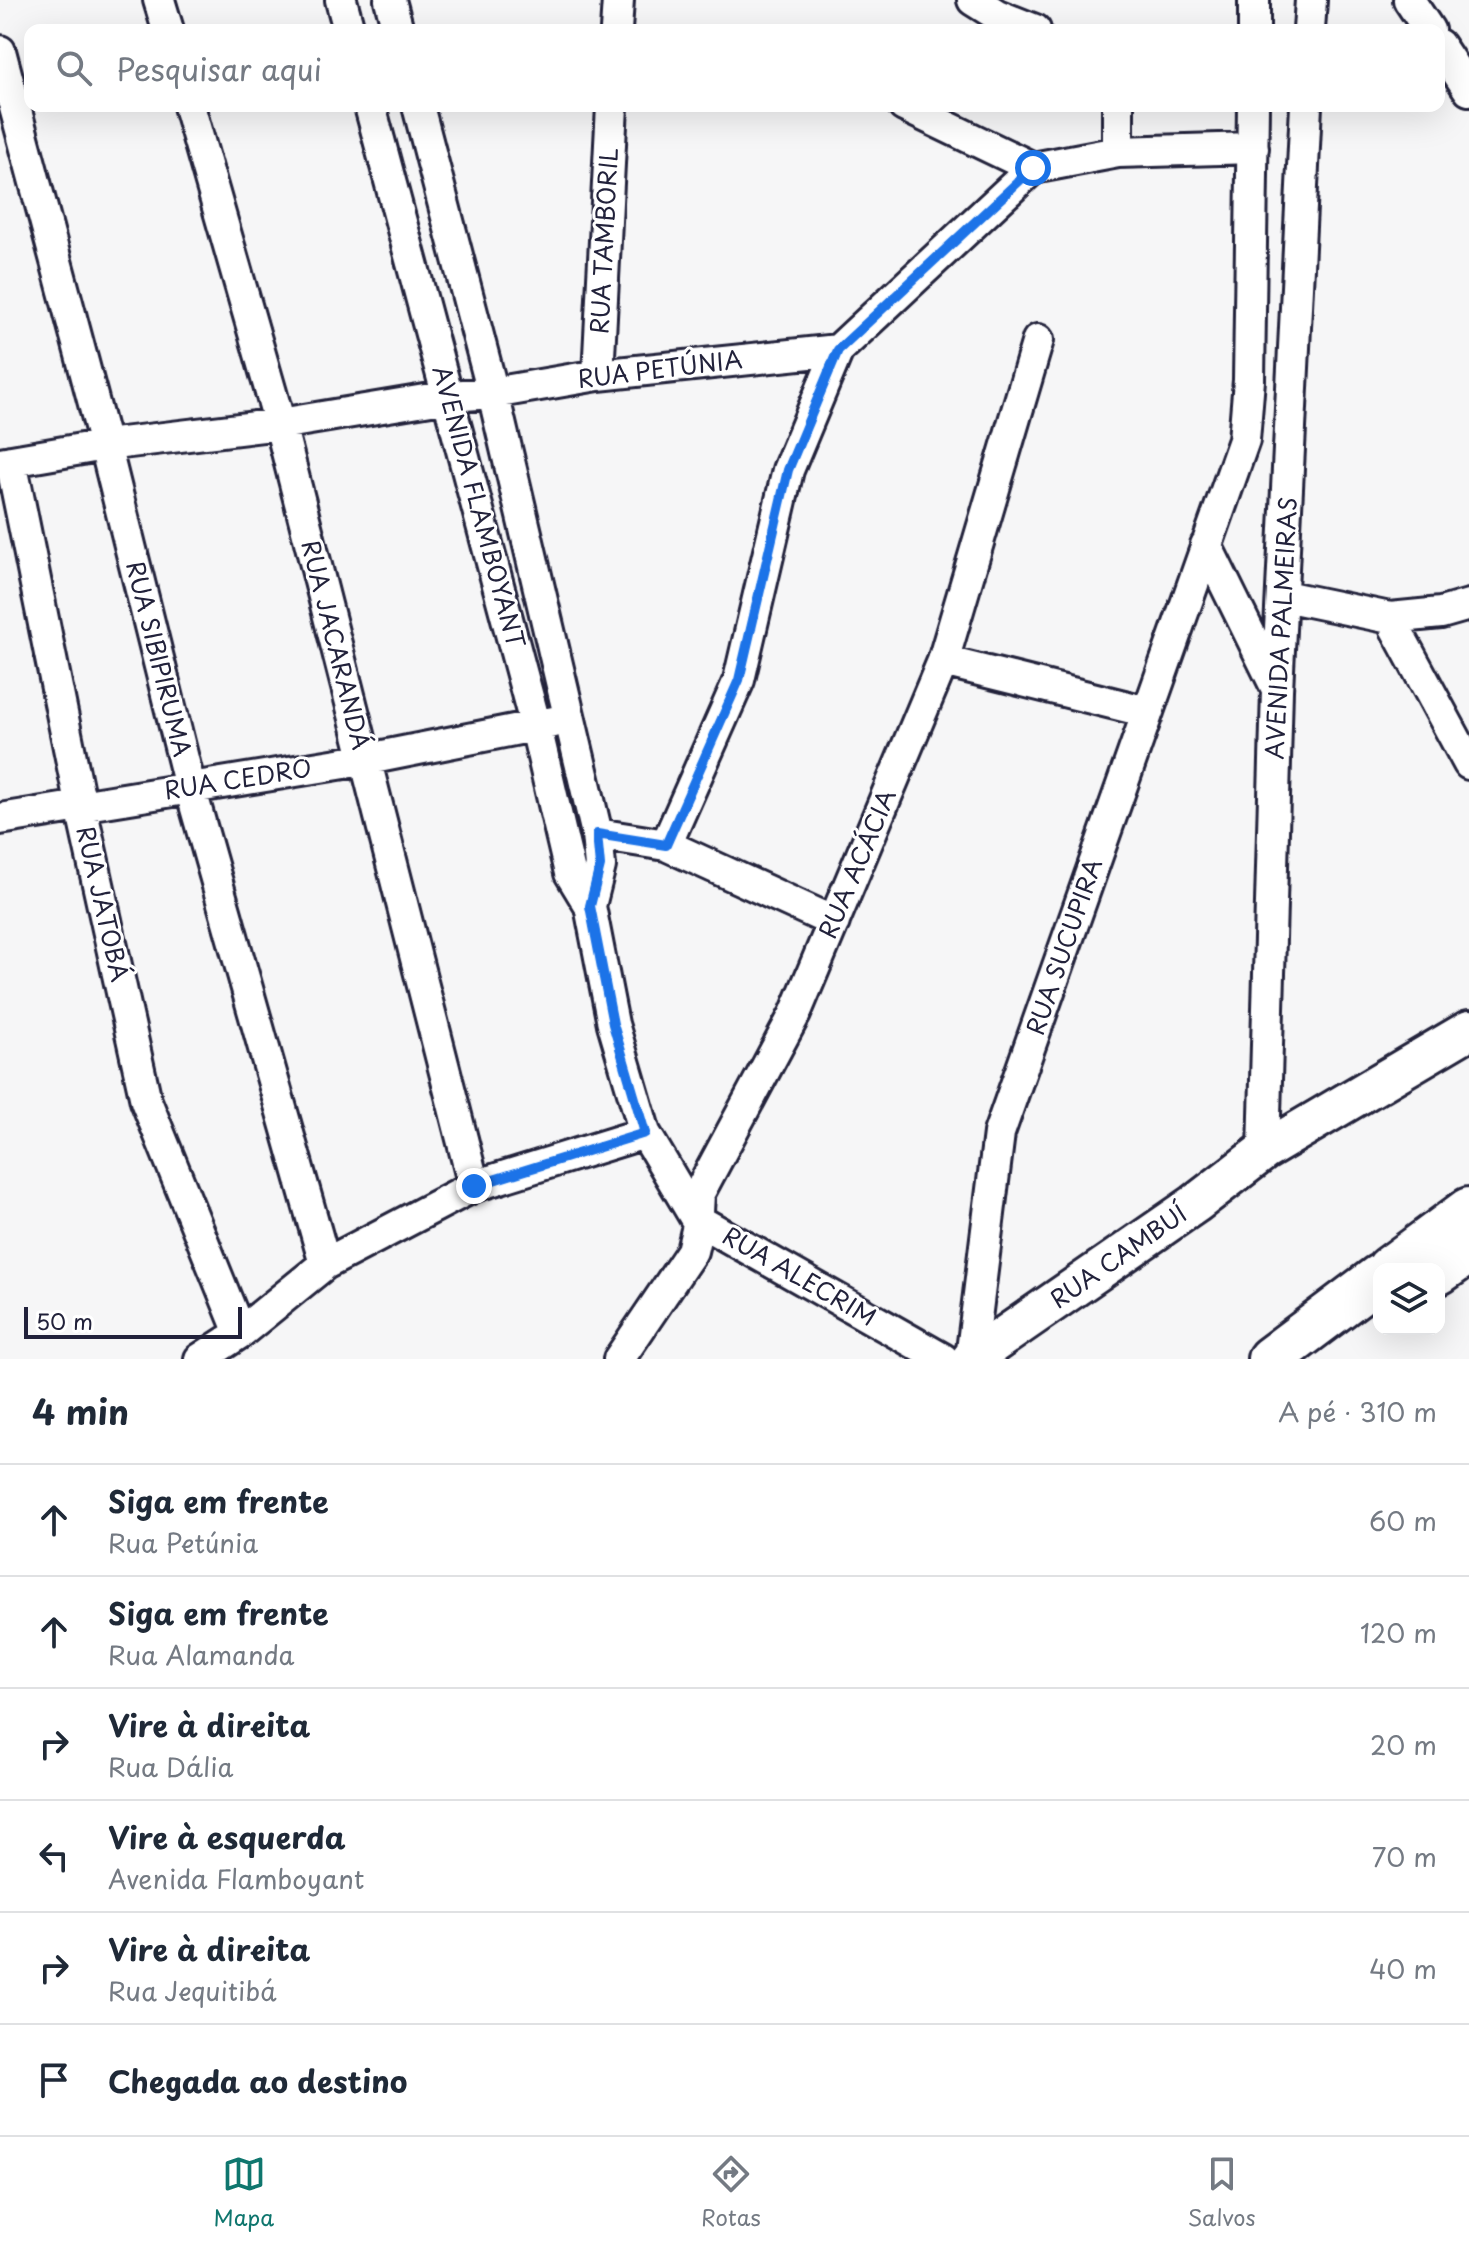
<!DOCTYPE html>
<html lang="pt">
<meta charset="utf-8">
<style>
:root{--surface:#fff;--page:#f2f2f3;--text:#1f2937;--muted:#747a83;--line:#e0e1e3;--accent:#0f766e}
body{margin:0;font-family:"Playpen Sans",sans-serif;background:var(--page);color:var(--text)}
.controls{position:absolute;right:24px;bottom:24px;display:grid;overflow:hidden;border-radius:16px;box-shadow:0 8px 32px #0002}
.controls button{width:72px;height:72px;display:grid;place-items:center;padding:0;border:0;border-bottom:2px solid var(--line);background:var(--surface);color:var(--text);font:40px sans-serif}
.scale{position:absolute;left:24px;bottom:20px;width:218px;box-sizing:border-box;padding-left:8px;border:4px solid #22223b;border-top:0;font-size:22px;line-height:28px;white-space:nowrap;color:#22223b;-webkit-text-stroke:6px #fff;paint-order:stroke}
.stop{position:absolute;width:24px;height:24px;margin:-18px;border:6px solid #1a73e8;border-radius:50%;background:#fff}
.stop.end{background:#1a73e8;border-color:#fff;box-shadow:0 2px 8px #0008}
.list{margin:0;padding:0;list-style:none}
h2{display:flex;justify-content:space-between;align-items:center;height:104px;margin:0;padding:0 32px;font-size:34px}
h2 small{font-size:26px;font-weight:400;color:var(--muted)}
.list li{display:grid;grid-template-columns:52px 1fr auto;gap:24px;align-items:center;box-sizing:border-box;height:112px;padding:0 32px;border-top:2px solid var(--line)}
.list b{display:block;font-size:30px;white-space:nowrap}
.list p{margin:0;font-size:26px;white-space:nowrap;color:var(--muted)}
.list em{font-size:26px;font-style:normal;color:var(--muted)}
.icon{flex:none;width:44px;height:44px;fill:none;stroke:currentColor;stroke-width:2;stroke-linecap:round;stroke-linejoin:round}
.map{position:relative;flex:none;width:1469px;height:1359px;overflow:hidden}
.search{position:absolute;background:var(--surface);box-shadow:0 8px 32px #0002;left:24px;right:24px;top:24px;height:88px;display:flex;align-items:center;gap:20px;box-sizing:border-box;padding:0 28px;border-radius:16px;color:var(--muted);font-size:30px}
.sheet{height:776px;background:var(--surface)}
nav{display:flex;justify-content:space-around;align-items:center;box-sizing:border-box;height:112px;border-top:2px solid var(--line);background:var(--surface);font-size:22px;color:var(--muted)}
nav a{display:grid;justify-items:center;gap:4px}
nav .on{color:var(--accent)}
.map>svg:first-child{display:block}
</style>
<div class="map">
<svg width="1469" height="1359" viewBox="0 0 1469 1359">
<rect width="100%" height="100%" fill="#f6f6f7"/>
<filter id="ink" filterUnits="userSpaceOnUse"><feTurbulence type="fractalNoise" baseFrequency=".0125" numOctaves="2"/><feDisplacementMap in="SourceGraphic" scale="16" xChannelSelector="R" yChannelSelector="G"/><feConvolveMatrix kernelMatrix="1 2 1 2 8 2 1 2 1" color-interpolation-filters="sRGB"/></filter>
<g filter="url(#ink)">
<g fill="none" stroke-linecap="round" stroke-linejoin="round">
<g stroke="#22223b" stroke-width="36">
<path id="minor" d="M159,0L168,30
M341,0L349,30
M390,0L398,30
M973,0L997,15L1035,30
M1409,0L1429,30
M616,30L618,0
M1254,30V0
M1309,30L1311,0
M1439,45L1469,90
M0,51L105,445L190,787L325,1264
M189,106L280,424L474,1186
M370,106L536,727L570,873L590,906L613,1024L645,1133L696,1219L943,1359
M418,106L493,393L597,834L600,866L590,906
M904,106L1033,168
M1118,106V152
M598,375L612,106
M11,461L81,807L146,1101L240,1333
M0,463L105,445L280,424L449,396L493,393L598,375L838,350L1033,168L1118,152L1253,148
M1206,545L1276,687
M1284,596L1390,618L1441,613L1469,605
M1390,618L1469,764
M943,661L1148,712
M0,819L363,760L554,722
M597,834L666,845L834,922
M666,845L739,680L788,470L838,350
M1264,1151L1277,690L1306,106
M200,1359L240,1333L325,1264L474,1186L645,1133
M619,1359L692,1251L697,1230L699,1193L795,1014L943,661L1038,340
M971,1359L999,1133L1244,440L1249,380L1253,106"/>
</g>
<g stroke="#22223b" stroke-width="44">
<path id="tertiary" d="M971,1359L1195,1204L1264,1151L1469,1030"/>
</g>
<g stroke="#22223b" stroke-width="50">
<path id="motorway" d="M1389,1269L1469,1210
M1439,1272L1469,1251
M1270,1359L1379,1277"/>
</g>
<use href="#minor" stroke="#fff" stroke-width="30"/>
<use href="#tertiary" stroke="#fff" stroke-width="38"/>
<use href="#motorway" stroke="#fff" stroke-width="44"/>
</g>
</g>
<g fill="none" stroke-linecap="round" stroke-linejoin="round" filter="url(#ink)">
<path stroke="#1a73e8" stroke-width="10" d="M474,1186L645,1133L613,1024L590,906L600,866L597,834L666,845L739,680L788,470L838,350L1033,168"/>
</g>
<g text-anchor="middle" stroke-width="6" stroke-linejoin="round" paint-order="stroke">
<g font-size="24" fill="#22223b" stroke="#fff">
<text transform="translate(605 241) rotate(-87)" y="8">RUA TAMBORIL</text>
<text transform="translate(660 370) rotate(-7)" y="8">RUA PETÚNIA</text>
<text transform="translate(478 507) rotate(75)" y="8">AVENIDA FLAMBOYANT</text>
<text transform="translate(1282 628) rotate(-87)" y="8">AVENIDA PALMEIRAS</text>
<text transform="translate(335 645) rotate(76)" y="8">RUA JACARANDÁ</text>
<text transform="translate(158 659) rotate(76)" y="8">RUA SIBIPIRUMA</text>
<text transform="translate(238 780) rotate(-9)" y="8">RUA CEDRO</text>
<text transform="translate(858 864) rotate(-67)" y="8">RUA ACÁCIA</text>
<text transform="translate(102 904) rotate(77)" y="8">RUA JATOBÁ</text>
<text transform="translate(1065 947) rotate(-71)" y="8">RUA SUCUPIRA</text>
<text transform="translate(1119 1257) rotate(-35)" y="8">RUA CAMBUÍ</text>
<text transform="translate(799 1277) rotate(30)" y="8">RUA ALECRIM</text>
</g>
</g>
</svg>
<div class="controls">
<button><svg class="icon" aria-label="layers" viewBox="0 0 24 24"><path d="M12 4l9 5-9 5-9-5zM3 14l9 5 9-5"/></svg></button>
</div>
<div class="scale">50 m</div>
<div class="stop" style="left:1033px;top:168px"></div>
<div class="stop end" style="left:474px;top:1186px"></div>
<div class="search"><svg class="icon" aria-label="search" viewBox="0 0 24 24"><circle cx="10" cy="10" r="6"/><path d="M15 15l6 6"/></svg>Pesquisar aqui</div>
</div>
<section class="sheet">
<h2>4 min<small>A pé · 310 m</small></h2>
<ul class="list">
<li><svg class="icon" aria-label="ahead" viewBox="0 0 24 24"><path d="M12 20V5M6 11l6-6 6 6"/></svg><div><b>Siga em frente</b><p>Rua Petúnia</p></div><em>60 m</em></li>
<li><svg class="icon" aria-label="ahead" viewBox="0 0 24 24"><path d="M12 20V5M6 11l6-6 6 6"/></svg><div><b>Siga em frente</b><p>Rua Alamanda</p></div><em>120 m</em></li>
<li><svg class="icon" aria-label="right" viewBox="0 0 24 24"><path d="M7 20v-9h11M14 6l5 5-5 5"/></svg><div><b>Vire à direita</b><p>Rua Dália</p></div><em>20 m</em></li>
<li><svg class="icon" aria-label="left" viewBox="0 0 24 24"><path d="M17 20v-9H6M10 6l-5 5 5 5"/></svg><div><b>Vire à esquerda</b><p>Avenida Flamboyant</p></div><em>70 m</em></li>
<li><svg class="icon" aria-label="right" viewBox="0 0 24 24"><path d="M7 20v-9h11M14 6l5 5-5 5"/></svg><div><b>Vire à direita</b><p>Rua Jequitibá</p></div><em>40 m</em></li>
<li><svg class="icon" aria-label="arrive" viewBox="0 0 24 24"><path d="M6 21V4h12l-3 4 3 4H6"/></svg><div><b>Chegada ao destino</b></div></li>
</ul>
</section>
<nav>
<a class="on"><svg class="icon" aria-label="map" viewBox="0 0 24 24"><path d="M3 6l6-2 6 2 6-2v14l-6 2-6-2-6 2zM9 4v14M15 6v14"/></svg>Mapa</a>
<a><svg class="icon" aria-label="directions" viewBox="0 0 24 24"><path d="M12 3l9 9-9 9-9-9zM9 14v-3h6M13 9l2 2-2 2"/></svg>Rotas</a>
<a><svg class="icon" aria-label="saved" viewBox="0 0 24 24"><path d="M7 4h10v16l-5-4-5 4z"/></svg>Salvos</a>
</nav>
